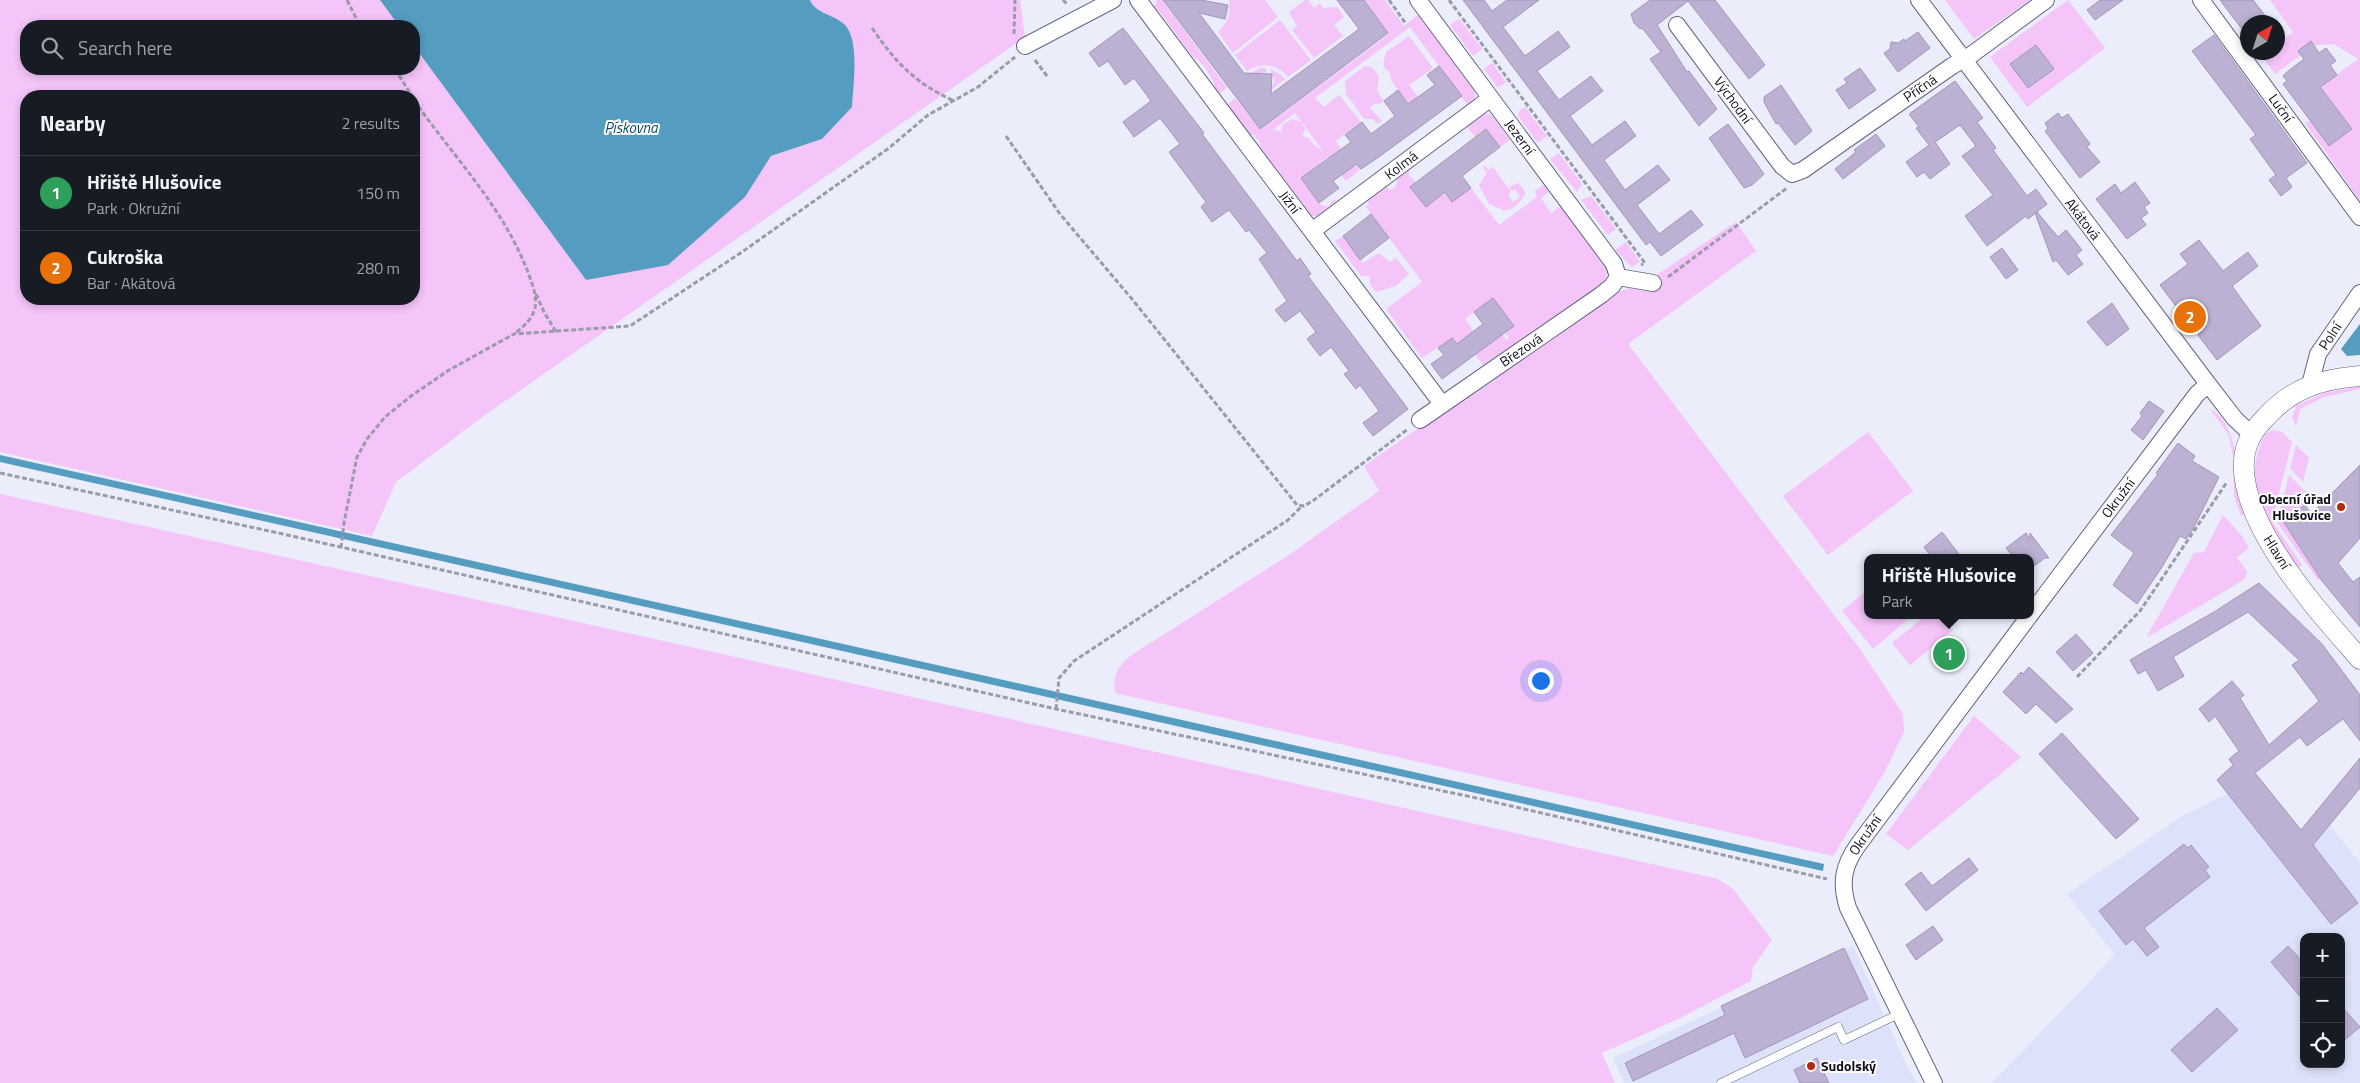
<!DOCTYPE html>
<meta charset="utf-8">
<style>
:root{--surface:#171b24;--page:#242831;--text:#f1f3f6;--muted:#9ea1a6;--line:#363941;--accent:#d6988d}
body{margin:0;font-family:"Titillium Web",sans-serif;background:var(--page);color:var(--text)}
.controls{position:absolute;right:15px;bottom:15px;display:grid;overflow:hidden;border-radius:10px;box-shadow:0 2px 8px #0003}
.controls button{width:45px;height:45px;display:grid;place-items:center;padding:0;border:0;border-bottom:1px solid var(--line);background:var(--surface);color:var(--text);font:25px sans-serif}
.compass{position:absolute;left:2240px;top:15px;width:45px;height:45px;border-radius:50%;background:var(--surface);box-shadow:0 2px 8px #0003;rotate:39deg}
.you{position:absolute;left:1540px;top:680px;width:18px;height:18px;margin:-12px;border:4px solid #fff;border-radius:50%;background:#1a73e8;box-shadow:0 0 0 8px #1a73e833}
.badge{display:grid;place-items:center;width:32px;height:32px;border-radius:50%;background:var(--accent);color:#fff;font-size:16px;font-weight:700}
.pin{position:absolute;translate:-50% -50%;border:2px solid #fff;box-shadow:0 1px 5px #0006}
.popup{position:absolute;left:1864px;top:554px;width:170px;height:65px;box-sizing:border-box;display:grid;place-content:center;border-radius:10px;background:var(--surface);filter:drop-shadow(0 1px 4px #0005);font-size:16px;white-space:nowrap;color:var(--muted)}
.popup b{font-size:19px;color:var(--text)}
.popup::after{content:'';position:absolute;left:50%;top:100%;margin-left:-10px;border:10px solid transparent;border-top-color:var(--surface)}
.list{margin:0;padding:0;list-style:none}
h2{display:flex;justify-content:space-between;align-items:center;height:65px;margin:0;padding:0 20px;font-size:21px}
h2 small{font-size:16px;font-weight:400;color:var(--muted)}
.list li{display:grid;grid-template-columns:32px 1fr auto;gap:15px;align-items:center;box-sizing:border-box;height:75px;padding:0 20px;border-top:1px solid var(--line)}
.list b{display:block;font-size:19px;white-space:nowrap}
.list p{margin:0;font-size:16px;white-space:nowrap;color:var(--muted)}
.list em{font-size:16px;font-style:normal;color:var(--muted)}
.icon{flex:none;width:28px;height:28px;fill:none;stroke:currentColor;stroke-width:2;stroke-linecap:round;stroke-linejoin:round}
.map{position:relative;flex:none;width:2360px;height:1083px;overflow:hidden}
.search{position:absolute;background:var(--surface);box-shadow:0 2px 8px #0003;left:20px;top:20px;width:400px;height:55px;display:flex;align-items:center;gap:12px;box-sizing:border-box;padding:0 18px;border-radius:20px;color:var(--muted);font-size:19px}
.panel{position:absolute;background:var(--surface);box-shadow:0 2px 8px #0003;left:20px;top:90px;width:400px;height:215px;border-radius:20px}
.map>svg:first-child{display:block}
</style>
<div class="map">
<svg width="2360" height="1083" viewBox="0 0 2360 1083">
<rect width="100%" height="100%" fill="#ebedfb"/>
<path fill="#dde2fb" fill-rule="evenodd" d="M2255,772L2312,845L2329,824L2360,863V1083H1992L2115,955L2067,894L2182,816L2227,794ZM2304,937H2341V1064H2304Z
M1853,946L1905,1062L1917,1083H1624L1613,1058Z"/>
<path fill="#f5c4f9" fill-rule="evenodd" d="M0,0H380L399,26H26V69H414V46L586,280L745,197L771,156L822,139L852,107C852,87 860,38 843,24C832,15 817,14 810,0H1020L1025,37L485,415L396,482L372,536L0,452ZM26,96H414V299H26Z
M1156,0H1168L1164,3L1227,88L1220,93L1216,92C1214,80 1205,63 1193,57L1159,11L1156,13L1152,7L1157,3Z
M1229,0H1265L1278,17L1233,53L1218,32C1228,23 1231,13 1229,0Z
M1305,0H1308L1314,8L1320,3L1323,8L1337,7L1344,17L1334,25L1343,36L1314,58L1292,30L1297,26L1289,12Z
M1365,0H1385L1404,26L1418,15L1475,91V98L1469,107L1410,27L1315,98L1324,107L1339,95L1361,122L1336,141L1354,168L1359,165L1361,169L1346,181L1328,157L1301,178L1321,205L1328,207L1334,199L1339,205C1329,212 1322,219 1309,215L1270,165V160L1259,145L1261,144L1254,135L1248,136L1228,108V104L1235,98L1260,130L1389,34ZM1295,113L1323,151L1314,145L1309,138L1302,136L1305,129L1301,122L1293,119L1283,124L1281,132L1274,129Z
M1945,0H2030L1974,39Z
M2068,0L2105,48L2027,107L1990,57Z
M2270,0H2360V201L2305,123L2310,121L2330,146L2352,129L2320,87L2358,59L2334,44L2315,45L2275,74L2262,56L2266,53L2278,52V44L2293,32Z
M1459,19L1482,49L1473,56L1450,25Z
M1280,20L1311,60L1288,77C1276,63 1262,62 1247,71L1235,55Z
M1409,36L1433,68L1409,85L1418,97L1408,104L1391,80L1390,72L1386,70L1383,64L1386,52Z
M1492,63L1506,82L1498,88L1484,69Z
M1365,66L1372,67L1379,77L1377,91L1384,101L1379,104H1374L1370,108L1382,121L1378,124L1372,119H1364L1346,94L1345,81Z
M1261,68H1266V72L1261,74L1270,88L1275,81L1270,69L1280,74L1285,79L1269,92L1249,74Z
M1525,107L1547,136L1538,143L1518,116L1519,111Z
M1488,114L1492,115L1510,140L1500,147L1486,129L1475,137L1466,125L1480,115Z
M1559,153L1582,184L1577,192L1550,159Z
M1485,166L1489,170L1493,167L1511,192L1508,194L1513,202L1520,197L1515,189L1512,191L1509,187L1518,183L1523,188L1525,194C1521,202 1514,209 1505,211L1489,204L1479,185L1487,173L1483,167Z
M1406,169L1409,170V176L1416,182L1411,187L1426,207L1445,192L1452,201L1471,188L1499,225L1537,197L1535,191L1544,185L1549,192L1541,198L1551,213L1561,206L1608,269L1604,285L1485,368L1465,340L1457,345L1452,338L1422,358L1386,309L1422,282L1366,207L1369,204L1366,199L1385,185L1390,190L1396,187L1398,175ZM1493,298L1514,326L1505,332L1509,339L1507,340L1502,334L1485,347L1465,319Z
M1591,196L1616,229L1608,235L1581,200Z
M1736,222L1756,251L1628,344L1862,652L1903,714L1904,732L1883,775L1833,856L1115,693C1112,676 1118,667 1130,656L1289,555L1379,491L1364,466L1466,395L1471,396L1495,380L1497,374L1547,340H1552L1616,293L1630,288L1644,291L1663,278L1655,276Z
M1343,236L1363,263L1379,253L1390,262L1396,258L1409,274L1396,286L1376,292L1370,284V276H1361L1335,241Z
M1626,242L1640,262L1632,267L1615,250Z
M2360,386V389L2324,397L2300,409L2296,426L2292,417L2297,405L2325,393Z
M2210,409C2238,420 2241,488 2245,514L2241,516L2234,496L2233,461L2235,459L2233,457L2229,435Z
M2272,430L2282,432L2292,442L2272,521L2302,565L2298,568C2272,535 2244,491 2259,448C2261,441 2265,433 2272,430Z
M1868,432L1913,491L1828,555L1783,496Z
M2296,445L2309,458L2303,482L2290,468Z
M2289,475L2311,497L2305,505L2283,521L2320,578L2318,580L2277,522Z
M0,494L731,656L1718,879L1733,889L1772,940L1753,967L1751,981L1680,1018L1602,1053L1615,1083H0Z
M2223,515L2242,536L2249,548L2237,557L2247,572L2245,579L2146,638L2194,553L2204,552Z
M1868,589V615H1913L1873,649L1842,611Z
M1926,615H1941L1953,630L1910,665L1892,643Z
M1974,716L2021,757L1908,850L1886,834Z"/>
<path fill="#549cc0" d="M380,0H810C817,15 834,14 845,25C860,41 853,86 852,107L822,139L771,156L745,197L668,265L586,280L414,46V26H399Z
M2360,324V355L2347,356L2341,349Z
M0,455L1824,864L1823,871L0,462Z"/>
<path fill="#bcb1d2" stroke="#a196b7" d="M1163,0H1201L1228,5L1225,19L1199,13L1244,73L1272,74L1271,94L1359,29L1337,0H1364L1388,33L1260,129Z
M1463,0H1484L1492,11L1507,0H1539L1503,27L1525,56L1558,31L1570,47L1537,71L1559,100L1591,76L1603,91L1570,116L1592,145L1625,121L1636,136L1604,160L1625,190L1658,165L1670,180L1637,205L1659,234L1691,210L1703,225L1661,256L1650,242L1646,245Z
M1650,0H1715L1765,65L1749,79L1688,1L1657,25L1687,72L1689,71L1717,109L1699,126L1650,59L1661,52L1643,29L1639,28L1634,23L1631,14Z
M2100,0H2123L2095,20L2087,10Z
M2220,0H2253L2270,22H2248V37Z
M1123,28L1204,133L1202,134L1297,261L1300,258L1311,274L1308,276L1408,409L1373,436L1363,423L1379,411L1360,385L1356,389L1344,374L1349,371L1331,347L1320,356L1307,339L1316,332L1300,311L1285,322L1275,310L1287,301L1259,259L1267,253L1249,230L1246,232L1229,210L1212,222L1201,207L1206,202L1169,152L1180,144L1160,118L1134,137L1123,122L1151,101L1134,78L1125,85L1108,61L1099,67L1089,53Z
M1918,32L1930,48L1898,72L1884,53L1890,49L1891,42L1898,43L1904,39L1905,41Z
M2214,35L2307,163L2286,178L2292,187L2281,196L2269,180L2276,175L2250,139L2256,135L2192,51Z
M2311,41L2319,53L2326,48L2336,61L2330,65L2337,75L2320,87L2352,129L2329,146L2283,84L2287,81L2283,76L2287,72L2304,59L2298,51Z
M2036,45L2054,69L2028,88L2010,64Z
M1439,66L1462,96L1376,159L1361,169L1357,164L1333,181L1339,188L1319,203L1301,178L1351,142L1345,135L1362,122L1371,134L1395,116L1384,101L1398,90L1408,104L1435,85L1427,75Z
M1860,68L1876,90L1849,109L1836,90L1847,83L1844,79Z
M1955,81L1983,118L1977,122L1996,148L1993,150L2027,196L2036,189L2047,204L2028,219L2026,216L1987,246L1965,216L1993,195L1962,156L1976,146L1960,125L1935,142L1950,164L1930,179L1924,172L1917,177L1906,162L1929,145L1916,128L1919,127L1909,114Z
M1781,85L1812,131L1795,145L1778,123L1776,124L1764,102V97Z
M2058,113L2062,118L2068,114L2090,144L2087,147L2100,162L2080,178L2045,131L2048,128L2045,123Z
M1728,124L1764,174L1752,185L1744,188L1709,138Z
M1486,129L1500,147L1462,176L1471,188L1452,202L1445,192L1426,207L1410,187Z
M1876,134L1885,146L1843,179L1835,169L1856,152L1854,150Z
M2135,182L2150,203L2144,207L2148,213L2141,218L2146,225L2127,239L2096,199L2115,184L2121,193Z
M2037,212L2058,237L2066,230L2082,250L2076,255L2083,264L2068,275L2056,260L2053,262L2035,213Z
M1371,214L1389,238L1360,260L1343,236Z
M2199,240L2223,271L2248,252L2258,266L2232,286L2261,326L2217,360L2198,335L2206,326L2196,333L2160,285L2188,264L2180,254Z
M2002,248L2018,270L2006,279L1990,257Z
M1493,298L1514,326L1442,379L1431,364L1444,355L1438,348L1452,338L1457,344L1483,324L1474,312Z
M2112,303L2129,329L2107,346L2087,322Z
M2149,401L2164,411L2143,440L2131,430L2142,416L2140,413Z
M2178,443L2195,456L2192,461L2219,477L2193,529L2186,539L2180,536L2162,567L2137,604L2113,585L2134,553L2111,535L2158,474L2156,473Z
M2360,465V538L2338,563L2353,582L2360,577V627L2322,581L2283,521L2305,505L2311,514Z
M1942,532L1962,558H1932L1924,547Z
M2026,533L2030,539V533L2049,558H2045L2030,569V558H2014L2006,548Z
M2259,583L2322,644L2360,695V741L2343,719L2307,746L2300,737L2255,773L2301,830L2360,758V788L2313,845L2358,903L2331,924L2217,780L2233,765L2229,759L2239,751L2215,716L2209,722L2199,709L2232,681L2244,695L2240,698L2269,745L2319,701L2292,665L2299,660L2248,612L2173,657L2184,676L2158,691L2146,670L2138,674L2130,660L2214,612Z
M2076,634L2093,653L2073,671L2056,652Z
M2029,667L2073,709L2056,723L2036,704L2026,714L2003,692L2021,672L2023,674Z
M2062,733L2139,819L2116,839L2039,754Z
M2184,844L2188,848L2191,845L2209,867L2205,870L2210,877L2144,928L2159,947L2147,956L2133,939L2126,945L2099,911Z
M1969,858L1978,870L1926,911L1905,884L1921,872L1932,886Z
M1933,926L1943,940L1916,960L1906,945Z
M2288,946L2304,963V1001L2271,962Z
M1844,948L1868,999L1745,1058L1734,1033L1633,1081L1625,1063L1725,1015L1721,1006Z
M2341,1006L2360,1027L2341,1043Z
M2217,1008L2238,1030L2192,1072L2171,1050Z
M1817,1058L1829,1083H1800L1794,1070Z"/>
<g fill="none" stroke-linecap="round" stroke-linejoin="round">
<g stroke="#616584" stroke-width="9">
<path id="service" d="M1721,1083L1838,1027L1844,1040L1899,1014"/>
</g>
<g stroke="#616584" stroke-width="18">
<path id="minor" d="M1138,0L1442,404
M1418,0L1608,256L1614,264L1618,277
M1919,0L2208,384L2235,419L2252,435
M2201,0L2360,217
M1677,25L1782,166L1792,174L1803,170L1952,66L1971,55L2046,0
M1025,46L1113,0
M1312,231L1491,98
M1618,277L1653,283
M2310,385L2318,354L2360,293
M1420,420L1601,295L1612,286L1618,277
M2030,615L2197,394L2208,384
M1934,1083L1848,908C1840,883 1843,866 1858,845L2030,615"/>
</g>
<g stroke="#616584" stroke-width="21">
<path id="tertiary" d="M2360,376C2322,379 2292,388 2266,417C2258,425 2251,434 2247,445C2225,511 2320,613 2360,659"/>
</g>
<path stroke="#9a9ba8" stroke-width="3" stroke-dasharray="5 2.5" stroke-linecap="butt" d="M347,0L360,26
M1063,0L1068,5
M1389,0L1406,24
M1449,0L1645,263L1641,265
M872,28C897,64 914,82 954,101
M1014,34L1015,0
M1035,60L1047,76
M395,69L412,96
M414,100C454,158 504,207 529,275C533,286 537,296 535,308C532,320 523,327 514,334
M1006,136L1060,214L1132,299L1297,505L1304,506L1314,500L1408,429
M1668,277L1787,188
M536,294L544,312L556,332
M0,473L283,534L1056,709L1481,799L1827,879
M341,548L344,523L357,457L367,439L385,417L411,396L449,370L514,334L630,326L742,252L889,148L928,115L978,87L1015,57
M2077,677L2140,611L2227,482
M1056,709L1059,678L1074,661L1288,520L1301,507"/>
<use href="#service" stroke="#fff" stroke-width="8"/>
<use href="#minor" stroke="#fff" stroke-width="16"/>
<use href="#tertiary" stroke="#fff" stroke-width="20"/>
</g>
<g fill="#b4280d" stroke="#fff" stroke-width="2">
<circle cx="2341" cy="507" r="5"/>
<circle cx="1811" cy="1066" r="5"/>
</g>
<g text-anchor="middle" stroke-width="4" stroke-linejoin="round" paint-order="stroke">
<g font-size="14" fill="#0f101c" stroke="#fff">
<text transform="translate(1920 88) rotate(-34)" y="5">Příčná</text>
<text transform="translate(1733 100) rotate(54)" y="5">Východní</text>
<text transform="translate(2281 108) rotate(54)" y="5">Luční</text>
<text transform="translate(1520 137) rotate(54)" y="5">Jezerní</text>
<text transform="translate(1401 165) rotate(-37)" y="5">Kolmá</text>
<text transform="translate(1290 202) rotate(53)" y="5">Jižní</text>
<text transform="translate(2083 219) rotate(53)" y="5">Akátová</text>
<text transform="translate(2330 336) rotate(-57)" y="5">Polní</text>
<text transform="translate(1521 350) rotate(-34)" y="5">Březová</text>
<text transform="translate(2118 498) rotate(-53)" y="5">Okružní</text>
<text transform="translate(2277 552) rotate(58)" y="5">Hlavní</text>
<text transform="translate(1865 835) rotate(-55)" y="5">Okružní</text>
</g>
<g font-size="14" font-weight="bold" fill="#0f101c" stroke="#fff" text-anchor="end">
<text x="2331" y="504">Obecní úřad<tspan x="2331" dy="16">Hlušovice</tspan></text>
<text x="1821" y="1071" text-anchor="start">Sudolský</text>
</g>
<g font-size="15" font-style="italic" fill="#0f4b64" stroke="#fff">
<text x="631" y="133">Pískovna</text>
</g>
</g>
</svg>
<div class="controls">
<button>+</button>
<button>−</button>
<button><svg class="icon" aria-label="locate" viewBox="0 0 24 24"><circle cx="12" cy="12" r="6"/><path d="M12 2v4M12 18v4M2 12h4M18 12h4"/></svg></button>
</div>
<svg class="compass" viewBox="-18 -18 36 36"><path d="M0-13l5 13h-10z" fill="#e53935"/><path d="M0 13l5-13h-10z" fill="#9ea1a6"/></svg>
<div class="you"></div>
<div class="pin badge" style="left:1949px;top:654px;background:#2e9e5b">1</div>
<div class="popup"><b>Hřiště Hlušovice</b>Park</div>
<div class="pin badge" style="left:2190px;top:317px;background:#e8710a">2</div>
<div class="search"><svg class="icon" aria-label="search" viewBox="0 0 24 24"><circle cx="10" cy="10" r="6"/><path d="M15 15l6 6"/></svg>Search here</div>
<section class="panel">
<h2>Nearby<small>2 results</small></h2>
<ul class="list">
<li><span class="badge" style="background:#2e9e5b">1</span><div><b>Hřiště Hlušovice</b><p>Park · Okružní</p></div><em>150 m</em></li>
<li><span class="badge" style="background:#e8710a">2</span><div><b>Cukroška</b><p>Bar · Akátová</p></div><em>280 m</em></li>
</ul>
</section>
</div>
